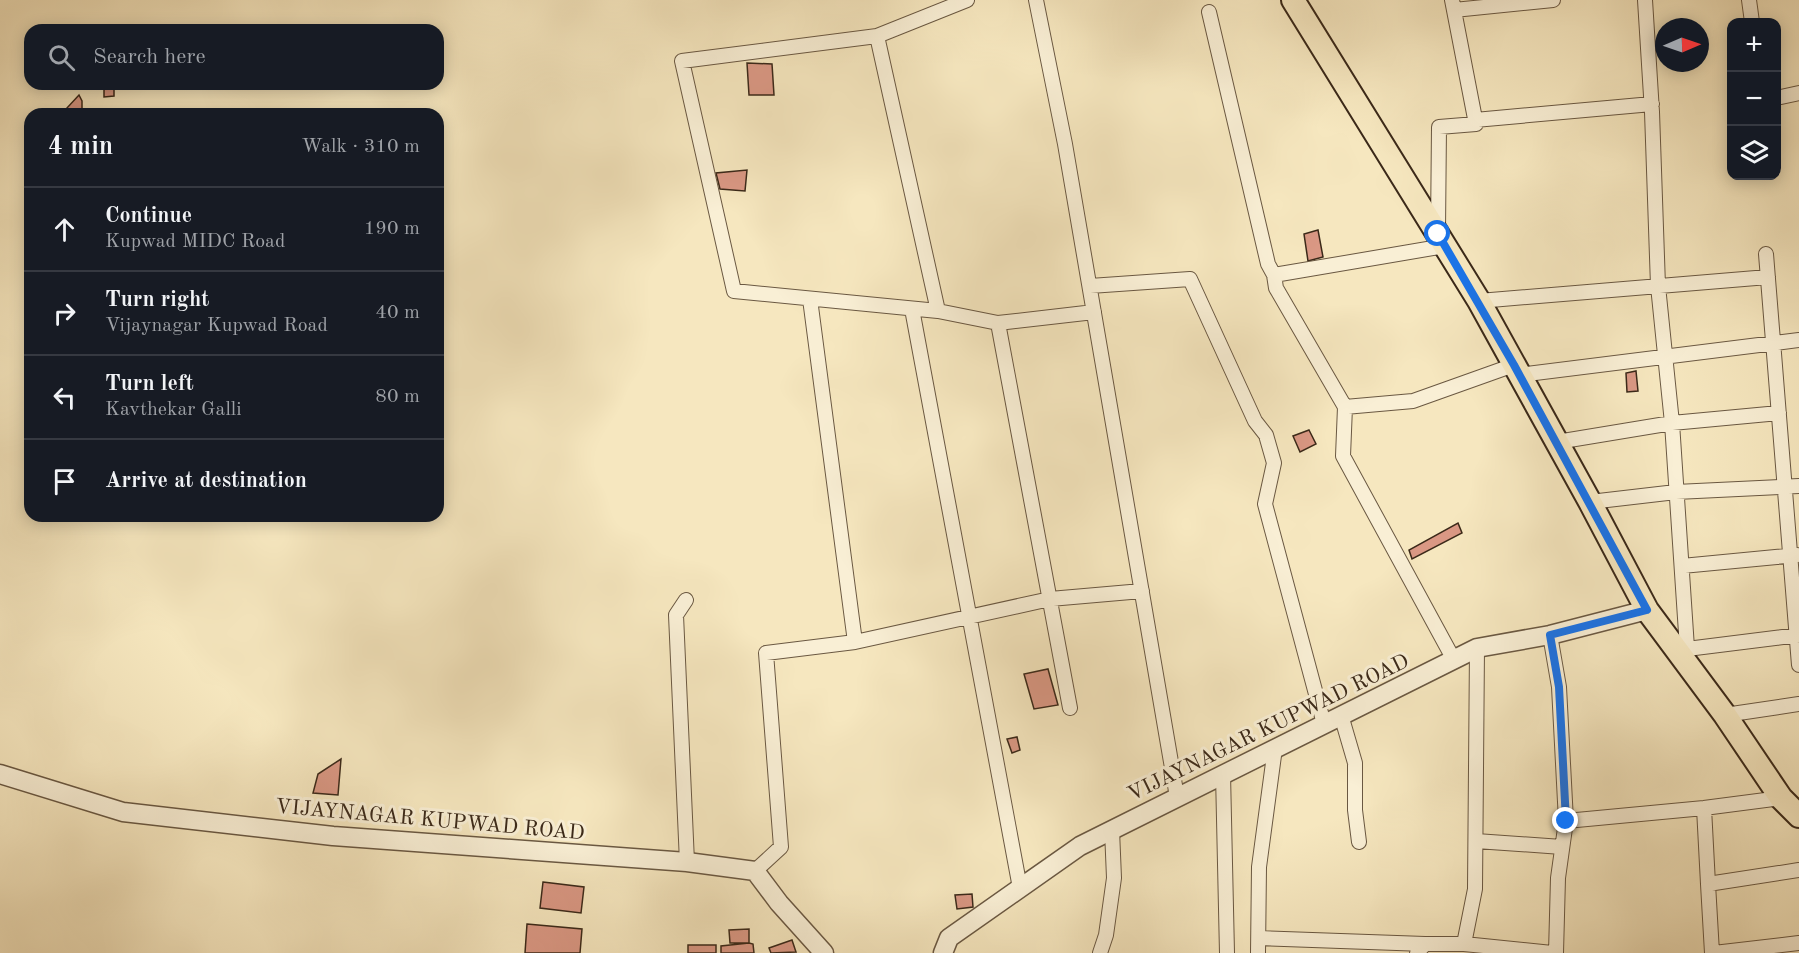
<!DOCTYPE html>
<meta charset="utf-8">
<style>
:root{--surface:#171b24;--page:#20242c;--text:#f1f3f6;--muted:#9ea1a6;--line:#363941}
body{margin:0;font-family:"Old Standard TT",serif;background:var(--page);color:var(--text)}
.controls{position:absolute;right:18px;top:18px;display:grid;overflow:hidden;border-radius:12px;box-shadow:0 3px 15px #0003}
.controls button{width:54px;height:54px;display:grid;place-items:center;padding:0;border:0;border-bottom:2px solid var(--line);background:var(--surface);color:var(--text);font:30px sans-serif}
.compass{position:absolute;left:1655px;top:18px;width:54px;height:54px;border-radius:50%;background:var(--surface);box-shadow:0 3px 15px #0003;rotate:88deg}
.stop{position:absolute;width:18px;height:18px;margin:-14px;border:4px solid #1a73e8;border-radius:50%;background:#fff}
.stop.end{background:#1a73e8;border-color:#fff;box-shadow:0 2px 6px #0008}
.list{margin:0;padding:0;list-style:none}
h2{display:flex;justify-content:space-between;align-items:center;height:78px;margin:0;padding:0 24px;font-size:26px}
h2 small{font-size:20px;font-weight:400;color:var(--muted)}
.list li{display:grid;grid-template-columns:39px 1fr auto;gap:18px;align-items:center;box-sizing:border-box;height:84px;padding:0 24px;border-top:2px solid var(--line)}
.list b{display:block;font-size:22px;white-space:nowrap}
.list p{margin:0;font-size:20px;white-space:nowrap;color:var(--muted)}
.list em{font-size:20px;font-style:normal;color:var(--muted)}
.icon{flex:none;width:33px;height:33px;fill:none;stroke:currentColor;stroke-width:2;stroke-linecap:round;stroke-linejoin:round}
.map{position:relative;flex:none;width:1799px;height:953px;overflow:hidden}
.search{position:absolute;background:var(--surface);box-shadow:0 3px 15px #0003;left:24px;top:24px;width:420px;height:66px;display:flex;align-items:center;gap:15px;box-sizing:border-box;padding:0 21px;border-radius:18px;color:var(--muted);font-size:22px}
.panel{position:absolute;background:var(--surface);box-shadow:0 3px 15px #0003;left:24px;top:108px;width:420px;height:414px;border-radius:18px}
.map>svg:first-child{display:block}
</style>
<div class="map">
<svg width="1799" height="953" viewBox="0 0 1799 953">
<rect width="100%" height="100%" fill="#f6e7bf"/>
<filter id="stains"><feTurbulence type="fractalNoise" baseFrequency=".00333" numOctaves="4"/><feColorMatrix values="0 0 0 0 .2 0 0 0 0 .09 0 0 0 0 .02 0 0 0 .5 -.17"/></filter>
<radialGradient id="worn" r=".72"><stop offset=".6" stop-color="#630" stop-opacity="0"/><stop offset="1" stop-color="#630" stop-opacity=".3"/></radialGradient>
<path fill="#da9884" stroke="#3b2919" stroke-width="1.5" d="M747,63L772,64L774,95H749Z
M104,84H114V96L104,97Z
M79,95L82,101V114H74L66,109Z
M747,170L745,191L720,189L716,173Z
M1318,230L1323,257L1308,261L1304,234Z
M1636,371L1638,391L1627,392L1626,373Z
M1309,430L1316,444L1300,452L1293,436Z
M1458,523L1462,533L1412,559L1409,550Z
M1048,669L1058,705L1034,709L1024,674Z
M1017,737L1020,750L1012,753L1007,739Z
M341,759L338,795L313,793L318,774Z
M543,882L584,887L581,913L540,908Z
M972,894L973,907L957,909L955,895Z
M527,924L582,929L580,953H525Z
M749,929V943H730L729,930Z
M792,940L796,952L771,953L769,948Z
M749,943L753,944L754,953H721V946Z
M688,945H716V953H688Z"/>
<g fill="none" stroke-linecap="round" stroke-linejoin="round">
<g stroke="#6a5842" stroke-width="16">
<path id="minor" d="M967,0L877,36L938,311L998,323
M1036,0L1065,144L1177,797
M1645,0L1652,112L1658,286L1672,423L1687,648
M1749,0L1752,22
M1454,10L1553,0
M1209,12L1268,264L1274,275L1276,288L1345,407
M877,36L682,61L734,291L938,311
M1776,98L1799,93
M1475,120L1652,104
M1438,229L1439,127L1476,124L1452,0
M1766,254L1799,665
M1274,275L1445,246
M1090,286L1190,279L1255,421L1266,435L1274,463L1265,504L1324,724
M810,299L855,642
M1479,301L1768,277
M912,309L1020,888
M1519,375L1799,340
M1557,442L1672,423L1779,413
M1590,502L1676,492L1799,486
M1682,566L1797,555
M686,600L676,615L687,862
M1550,635L1559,687L1566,821L1558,878L1556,953
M1679,650L1799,635
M1454,660L1343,456L1345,407L1413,401L1514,365
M1070,708L998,323L1094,312
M1341,715L1355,763V810L1359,842
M1725,715L1799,704
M1223,774L1227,953
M1704,808L1708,884L1799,870
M1566,821L1704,808L1781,798
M1476,841L1562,847
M755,871L781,847L766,653L855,642L1050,599L1142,591
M1708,884L1712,953
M1259,938L1425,944
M1464,944L1552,953
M1100,953L1106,935L1114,878L1112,830
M1258,953L1259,867L1275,748
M1417,953L1425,944H1464L1475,889L1477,648
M1714,953L1799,943"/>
</g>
<g stroke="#6a5842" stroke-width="21">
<path id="tertiary" d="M0,774L123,812L333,836L687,862L755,871L779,903L824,953
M943,953L949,938L1080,846L1477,648L1550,635L1647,610"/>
</g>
<g stroke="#3b2919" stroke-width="26">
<path id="primary" d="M1293,0L1479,301L1590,502L1647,610L1725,715L1781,798L1799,816"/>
</g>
<use href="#minor" stroke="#f9efd5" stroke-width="14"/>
<use href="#tertiary" stroke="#f9efd5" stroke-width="18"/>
<use href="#primary" stroke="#f6e7bf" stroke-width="22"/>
</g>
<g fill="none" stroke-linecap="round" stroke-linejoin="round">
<path stroke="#1a73e8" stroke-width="8" d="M1438,234L1514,365L1647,610L1550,635L1559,687L1566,821"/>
</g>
<g text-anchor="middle" stroke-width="6" stroke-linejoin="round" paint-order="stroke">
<g font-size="21" fill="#3b2919" stroke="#f9efd5">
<text transform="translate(1268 727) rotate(-26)" y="7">VIJAYNAGAR KUPWAD ROAD</text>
<text transform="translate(430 819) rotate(5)" y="7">VIJAYNAGAR KUPWAD ROAD</text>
</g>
</g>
<rect width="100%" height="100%" filter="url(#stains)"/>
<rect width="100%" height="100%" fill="url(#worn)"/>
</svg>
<div class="controls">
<button>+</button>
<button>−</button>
<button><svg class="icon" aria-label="layers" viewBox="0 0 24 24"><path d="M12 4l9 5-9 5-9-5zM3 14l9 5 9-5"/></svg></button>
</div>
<svg class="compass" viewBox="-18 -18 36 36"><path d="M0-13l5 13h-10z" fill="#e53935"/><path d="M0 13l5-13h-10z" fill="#9ea1a6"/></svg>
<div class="stop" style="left:1438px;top:234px"></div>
<div class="stop end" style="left:1566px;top:821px"></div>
<div class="search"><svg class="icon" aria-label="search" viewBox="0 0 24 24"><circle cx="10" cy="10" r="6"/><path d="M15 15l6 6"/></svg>Search here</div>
<section class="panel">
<h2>4 min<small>Walk · 310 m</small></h2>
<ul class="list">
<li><svg class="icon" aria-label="ahead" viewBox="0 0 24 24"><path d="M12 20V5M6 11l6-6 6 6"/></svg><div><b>Continue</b><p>Kupwad MIDC Road</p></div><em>190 m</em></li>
<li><svg class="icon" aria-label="right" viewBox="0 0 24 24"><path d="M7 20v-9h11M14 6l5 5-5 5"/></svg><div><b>Turn right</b><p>Vijaynagar Kupwad Road</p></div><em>40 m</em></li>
<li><svg class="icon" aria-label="left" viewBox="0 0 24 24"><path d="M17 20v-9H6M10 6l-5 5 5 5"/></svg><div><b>Turn left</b><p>Kavthekar Galli</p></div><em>80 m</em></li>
<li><svg class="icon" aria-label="arrive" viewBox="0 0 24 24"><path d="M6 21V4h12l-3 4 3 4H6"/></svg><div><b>Arrive at destination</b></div></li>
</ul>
</section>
</div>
